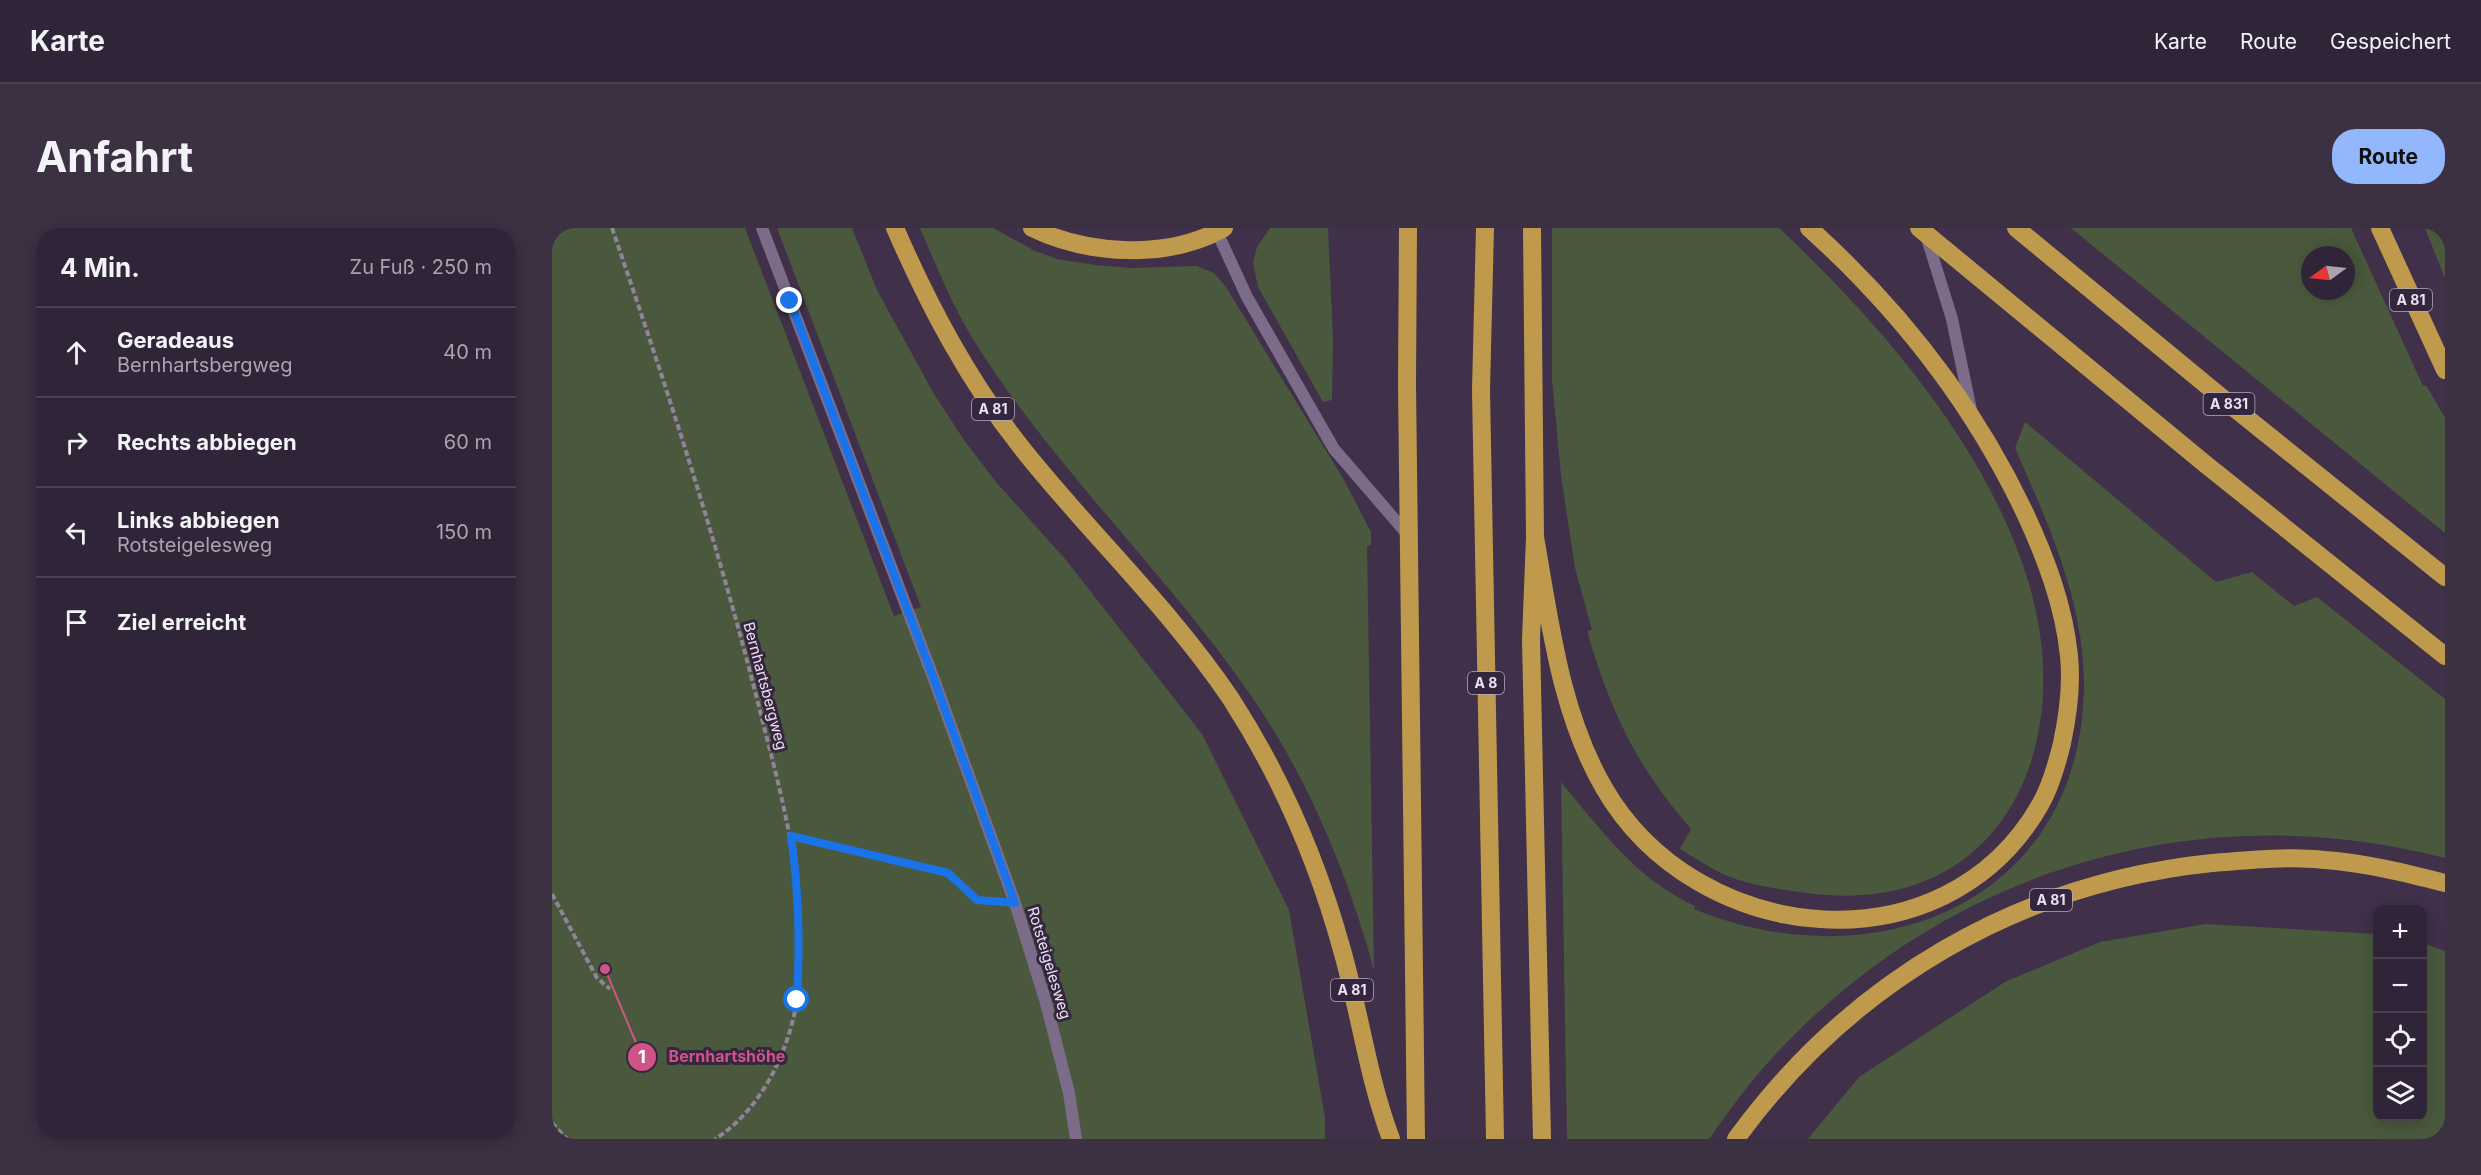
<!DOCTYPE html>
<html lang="de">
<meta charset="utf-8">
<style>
:root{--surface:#302438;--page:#3c3043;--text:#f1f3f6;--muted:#a8a4ae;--line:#4b4153;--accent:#92b7fd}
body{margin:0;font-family:Inter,sans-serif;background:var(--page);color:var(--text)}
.controls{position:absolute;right:18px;bottom:18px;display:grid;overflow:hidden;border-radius:12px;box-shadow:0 3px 15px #0003}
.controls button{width:54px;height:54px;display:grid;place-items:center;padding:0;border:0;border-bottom:2px solid var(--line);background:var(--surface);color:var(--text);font:30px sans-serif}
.compass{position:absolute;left:1749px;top:18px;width:54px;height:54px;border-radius:50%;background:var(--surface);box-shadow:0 3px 15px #0003;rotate:255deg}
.stop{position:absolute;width:18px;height:18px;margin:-14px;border:4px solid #1a73e8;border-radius:50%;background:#fff}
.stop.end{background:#1a73e8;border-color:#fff;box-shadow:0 2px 6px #0008}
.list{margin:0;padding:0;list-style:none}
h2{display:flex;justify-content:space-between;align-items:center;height:78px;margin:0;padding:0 24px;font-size:26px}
h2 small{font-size:20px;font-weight:400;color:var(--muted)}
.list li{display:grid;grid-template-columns:39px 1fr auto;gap:18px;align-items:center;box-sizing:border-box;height:90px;padding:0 24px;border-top:2px solid var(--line)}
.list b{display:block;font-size:22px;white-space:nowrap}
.list p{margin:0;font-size:20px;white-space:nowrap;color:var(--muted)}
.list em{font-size:20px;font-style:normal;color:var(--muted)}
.icon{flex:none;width:33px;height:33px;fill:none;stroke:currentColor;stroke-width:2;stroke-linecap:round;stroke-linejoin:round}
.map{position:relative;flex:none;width:1893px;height:911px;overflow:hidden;border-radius:24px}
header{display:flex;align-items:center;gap:36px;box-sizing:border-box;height:84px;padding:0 30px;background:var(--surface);border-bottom:2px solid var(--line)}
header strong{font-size:28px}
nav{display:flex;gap:33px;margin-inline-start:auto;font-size:21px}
.intro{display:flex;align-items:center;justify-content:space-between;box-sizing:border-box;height:144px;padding:0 36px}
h1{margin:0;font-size:42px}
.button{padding:15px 27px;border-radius:24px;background:var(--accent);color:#111;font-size:21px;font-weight:700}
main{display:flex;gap:36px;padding:0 36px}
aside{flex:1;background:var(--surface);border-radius:24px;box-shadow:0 3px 15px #0003}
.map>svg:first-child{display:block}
</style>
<header>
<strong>Karte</strong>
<nav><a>Karte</a><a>Route</a><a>Gespeichert</a></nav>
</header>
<div class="intro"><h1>Anfahrt</h1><a class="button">Route</a></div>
<main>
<aside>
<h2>4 Min.<small>Zu Fuß · 250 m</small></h2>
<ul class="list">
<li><svg class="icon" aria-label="ahead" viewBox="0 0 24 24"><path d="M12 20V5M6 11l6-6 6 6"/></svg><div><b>Geradeaus</b><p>Bernhartsbergweg</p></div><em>40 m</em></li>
<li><svg class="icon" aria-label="right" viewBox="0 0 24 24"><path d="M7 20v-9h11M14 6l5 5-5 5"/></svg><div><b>Rechts abbiegen</b></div><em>60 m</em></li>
<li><svg class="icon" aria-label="left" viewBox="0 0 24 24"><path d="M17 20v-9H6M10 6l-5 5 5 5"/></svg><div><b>Links abbiegen</b><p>Rotsteigelesweg</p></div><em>150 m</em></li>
<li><svg class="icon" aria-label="arrive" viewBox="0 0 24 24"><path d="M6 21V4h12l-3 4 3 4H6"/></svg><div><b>Ziel erreicht</b></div></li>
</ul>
</aside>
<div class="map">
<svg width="1893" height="911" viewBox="0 0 1893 911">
<rect width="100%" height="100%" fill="#40304a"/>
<path fill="#4a593d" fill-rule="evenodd" d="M0,0H193L342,388L369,379L225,0H300L325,62L382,166L412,212L444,254L514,332L650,506L737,682L773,890V911H0Z
M368,0H441L483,23L505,31L543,37L580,40L645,38L662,45L674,59L792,252L819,304V317L815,318L822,742C795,643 754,545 695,462C610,340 499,237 421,111C400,77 384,37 368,0Z
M718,0H776L781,110L780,172L771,174L706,59L701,34L705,19Z
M1000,0H1227C1328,95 1437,220 1477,356C1526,521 1448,691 1255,665C1227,661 1200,658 1173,647C1158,640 1143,630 1128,621L1139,601C1083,536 1059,484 1035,403L1040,402L1023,340L1009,247L1000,151Z
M1519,0H1799L1871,158L1874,157L1893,190V305ZM1758,27H1794V63H1758Z
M1873,0H1893V49L1890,43Z
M1473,194L1664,354L1700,344L1742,378L1765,369L1893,471V630C1646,566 1394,641 1221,829C1197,855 1177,883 1157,911H1015L1009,554C1052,605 1082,649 1143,678L1142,681C1325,756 1530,674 1532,457C1532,373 1496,295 1463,220Z
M1654,696L1825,706L1826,888H1870L1871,715L1893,723V911H1256L1307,849L1453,754L1548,714Z"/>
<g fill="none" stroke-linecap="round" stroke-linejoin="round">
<path stroke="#908399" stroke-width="4" stroke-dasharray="6 3" stroke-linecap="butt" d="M60,0C115,160 168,322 209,487C230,569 252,649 247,734C246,747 247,761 245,773C236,825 209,882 163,911
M239,608L396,645L425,672L442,673
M0,666L45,750L58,761
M0,895L15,911"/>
<path stroke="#7d6c89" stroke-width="12" d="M210,0L383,454L463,675L494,775L517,865L524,911
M665,4L695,69L782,221L857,308
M1374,7L1400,91L1419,182"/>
<path stroke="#bf9a4c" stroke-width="18" d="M343,0C377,78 416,152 469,219C537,305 618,380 679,471C728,547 766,635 790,722C808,785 816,850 839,911
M480,0C536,27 616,32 672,0
M856,0L855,156L864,911
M933,0L929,162L943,911
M980,0L983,309L979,412L990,911
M1367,0L1652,235L1893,428
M1464,0L1686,183L1893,349
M1828,0L1893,142
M983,309C998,394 1008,484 1052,560C1144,719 1392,745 1488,577C1499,558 1505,536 1510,515C1516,487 1520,457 1517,428C1512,377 1493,328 1472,283C1420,174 1346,80 1257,0
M1184,911C1298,754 1466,655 1660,635C1696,632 1736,628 1773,632C1813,635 1854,645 1893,655"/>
</g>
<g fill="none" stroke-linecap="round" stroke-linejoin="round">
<path stroke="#1a73e8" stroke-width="8" d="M238,73L383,454L463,675L425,672L396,645L239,608C247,666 248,713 245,772"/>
</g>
<g text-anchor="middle" stroke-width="6" stroke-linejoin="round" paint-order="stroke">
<g fill="#35263f" stroke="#b4a9bc" stroke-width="1.5">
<rect x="1838" y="61" width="42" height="22" rx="4.5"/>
<rect x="1651.5" y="165" width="51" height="22" rx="4.5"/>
<rect x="420" y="170" width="42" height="22" rx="4.5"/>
<rect x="916" y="444" width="36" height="22" rx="4.5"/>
<rect x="1478" y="661" width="42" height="22" rx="4.5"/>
<rect x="779" y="751" width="42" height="22" rx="4.5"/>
</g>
<g font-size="14" font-weight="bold" fill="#ebe1f2">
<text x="1859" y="77">A 81</text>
<text x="1677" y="181">A 831</text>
<text x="441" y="186">A 81</text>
<text x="934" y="460">A 8</text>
<text x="1499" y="677">A 81</text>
<text x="800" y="767">A 81</text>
</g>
<g font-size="15" fill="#ebe1f2" stroke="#35263f">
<text transform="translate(213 458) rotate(75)" y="5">Bernhartsbergweg</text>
<text transform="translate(497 735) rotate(73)" y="5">Rotsteigelesweg</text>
</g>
</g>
<path fill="none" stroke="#ce5488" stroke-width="2" d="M53 741L90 829"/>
<g fill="#ce5488" stroke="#35263f" stroke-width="2">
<circle cx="53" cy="741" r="6"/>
<circle cx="90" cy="829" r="15"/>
</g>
<g font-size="18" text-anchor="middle" font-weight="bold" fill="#fff">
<text x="90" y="835">1</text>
</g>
<g font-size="16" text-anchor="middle" font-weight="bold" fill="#ce5488" stroke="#35263f" stroke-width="6" stroke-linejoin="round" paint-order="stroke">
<text x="175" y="834">Bernhartshöhe</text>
</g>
</svg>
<div class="controls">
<button>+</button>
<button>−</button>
<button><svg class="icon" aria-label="locate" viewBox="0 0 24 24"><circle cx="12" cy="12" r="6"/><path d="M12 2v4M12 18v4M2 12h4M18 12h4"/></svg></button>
<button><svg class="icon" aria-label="layers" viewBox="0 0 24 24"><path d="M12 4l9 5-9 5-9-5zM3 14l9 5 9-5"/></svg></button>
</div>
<svg class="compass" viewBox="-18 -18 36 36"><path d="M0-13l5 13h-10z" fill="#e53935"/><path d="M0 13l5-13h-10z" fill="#a8a4ae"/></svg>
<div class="stop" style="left:245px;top:772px"></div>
<div class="stop end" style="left:238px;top:73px"></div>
</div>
</main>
